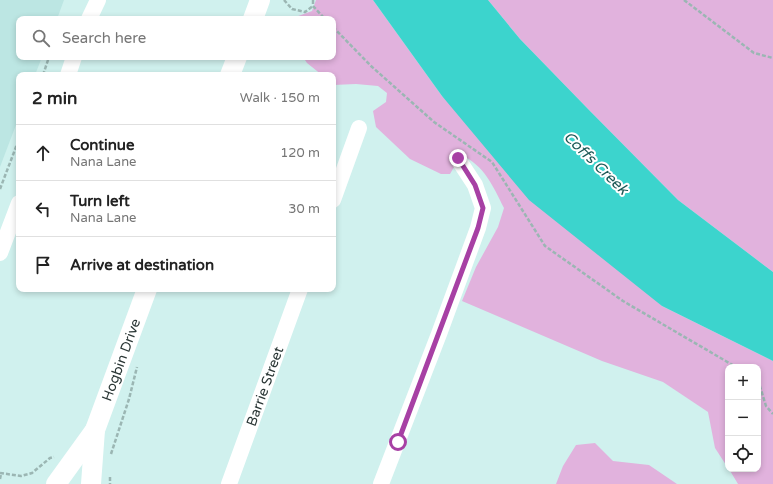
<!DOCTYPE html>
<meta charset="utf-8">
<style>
:root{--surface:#fff;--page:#f2f2f2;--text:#222;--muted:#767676;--line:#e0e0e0}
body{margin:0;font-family:"Varela Round",sans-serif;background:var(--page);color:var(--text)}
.controls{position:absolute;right:12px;bottom:12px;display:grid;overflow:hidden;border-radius:8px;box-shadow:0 2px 6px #0003}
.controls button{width:36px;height:36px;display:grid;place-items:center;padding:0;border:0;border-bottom:1px solid var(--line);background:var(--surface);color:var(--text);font:20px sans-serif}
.stop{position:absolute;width:12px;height:12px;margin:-9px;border:3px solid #a740a4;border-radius:50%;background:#fff}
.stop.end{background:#a740a4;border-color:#fff;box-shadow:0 1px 4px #0008}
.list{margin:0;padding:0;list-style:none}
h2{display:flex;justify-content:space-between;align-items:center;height:52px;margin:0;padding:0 16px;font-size:17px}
h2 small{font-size:13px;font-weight:400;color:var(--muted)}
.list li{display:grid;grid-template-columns:26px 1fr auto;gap:12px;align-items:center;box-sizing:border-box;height:56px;padding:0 16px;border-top:1px solid var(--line)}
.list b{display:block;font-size:15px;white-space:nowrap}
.list p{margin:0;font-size:13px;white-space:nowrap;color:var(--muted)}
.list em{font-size:13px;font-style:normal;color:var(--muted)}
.icon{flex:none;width:22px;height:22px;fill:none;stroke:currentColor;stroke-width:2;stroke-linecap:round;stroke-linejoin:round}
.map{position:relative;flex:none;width:773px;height:484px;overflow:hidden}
.search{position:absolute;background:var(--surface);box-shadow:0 2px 6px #0003;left:16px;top:16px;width:320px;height:44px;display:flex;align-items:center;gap:10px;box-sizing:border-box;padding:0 14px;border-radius:8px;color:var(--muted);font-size:15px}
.panel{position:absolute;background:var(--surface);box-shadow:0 2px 6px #0003;left:16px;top:72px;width:320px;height:220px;border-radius:8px}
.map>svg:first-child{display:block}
</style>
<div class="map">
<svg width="773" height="484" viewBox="0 0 773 484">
<rect width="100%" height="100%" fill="#d0f1ee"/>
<path fill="#bce6e3" d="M0,0H64L57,19H19V57H42L35,75H19V117L0,167Z"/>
<path fill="#e1b2dd" d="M316,0H373L442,96L662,306L773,361V484H738L729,469H758V367H728V468L715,448L708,412L663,382L602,361L462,301L476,267L498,227L504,208C493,186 484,165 461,155L450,174H441L410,159L376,127L373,111L386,102L387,93L378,86L356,84L333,85V75H322L307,63L303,57H333V19H290L312,11Z
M488,0H773V272L678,200L588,109L520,39Z
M595,443L613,461L649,465L677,484H556L563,466L576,445Z"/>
<path fill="#3cd4cd" d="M373,0H488L520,39L588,109L678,200L773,272V361L662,306L529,200L442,96Z"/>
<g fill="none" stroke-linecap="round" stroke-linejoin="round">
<path stroke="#9bb6b3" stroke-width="2.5" stroke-dasharray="4 2" stroke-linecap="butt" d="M284,0L292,9L305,12L313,6
M313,0V6L325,19
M684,0L754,53L773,58
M333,27L371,66L434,122L492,162L545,246L623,301L736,367
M43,75L49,57
M0,189L19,139
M758,380L766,406L773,414
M111,454L129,399L137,367
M0,473L21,476L32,473L50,458L54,457
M110,477V484
M0,479L1,474"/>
<g stroke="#fff" stroke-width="16">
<path d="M89,19L98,0"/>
<path d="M68,75L74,57"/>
<path d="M333,200L359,128"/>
<path d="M0,253L19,203"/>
<path id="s1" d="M229,484L300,289"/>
<path d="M381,484L439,334L478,228L483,208L475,185L458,159"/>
</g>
<g stroke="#fff" stroke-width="20">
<path d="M253,19L260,0"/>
<path d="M230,75L237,57"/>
<path d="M56,484L95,430"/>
<path id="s2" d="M91,484L95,430L147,289"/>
</g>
</g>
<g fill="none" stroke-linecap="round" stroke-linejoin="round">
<path stroke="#a740a4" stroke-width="5" d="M398,442L478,228L483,208L475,185L458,158"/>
</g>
<g text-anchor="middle" stroke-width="4" stroke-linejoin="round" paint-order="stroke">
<g font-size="14" fill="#2c3837" stroke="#fff">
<text dy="5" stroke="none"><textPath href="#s2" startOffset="129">Hogbin Drive</textPath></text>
<text dy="5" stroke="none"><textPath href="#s1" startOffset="104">Barrie Street</textPath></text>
</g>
<g font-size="15" font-style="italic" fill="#1c5956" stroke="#fff">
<text transform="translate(596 163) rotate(44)" y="5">Coffs Creek</text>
</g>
</g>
</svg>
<div class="controls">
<button>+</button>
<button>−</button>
<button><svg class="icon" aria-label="locate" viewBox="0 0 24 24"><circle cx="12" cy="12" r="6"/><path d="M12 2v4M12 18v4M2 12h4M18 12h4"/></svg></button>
</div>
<div class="stop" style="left:398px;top:442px"></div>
<div class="stop end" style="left:458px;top:158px"></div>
<div class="search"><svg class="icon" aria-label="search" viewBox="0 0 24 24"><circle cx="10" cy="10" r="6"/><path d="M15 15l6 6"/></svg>Search here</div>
<section class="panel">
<h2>2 min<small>Walk · 150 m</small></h2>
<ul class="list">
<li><svg class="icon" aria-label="ahead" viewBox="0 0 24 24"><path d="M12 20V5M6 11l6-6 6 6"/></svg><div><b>Continue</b><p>Nana Lane</p></div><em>120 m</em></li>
<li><svg class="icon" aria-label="left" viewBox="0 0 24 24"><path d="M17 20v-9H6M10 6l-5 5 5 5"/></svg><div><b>Turn left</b><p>Nana Lane</p></div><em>30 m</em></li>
<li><svg class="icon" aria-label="arrive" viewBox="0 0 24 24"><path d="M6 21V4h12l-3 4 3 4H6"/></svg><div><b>Arrive at destination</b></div></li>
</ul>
</section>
</div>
